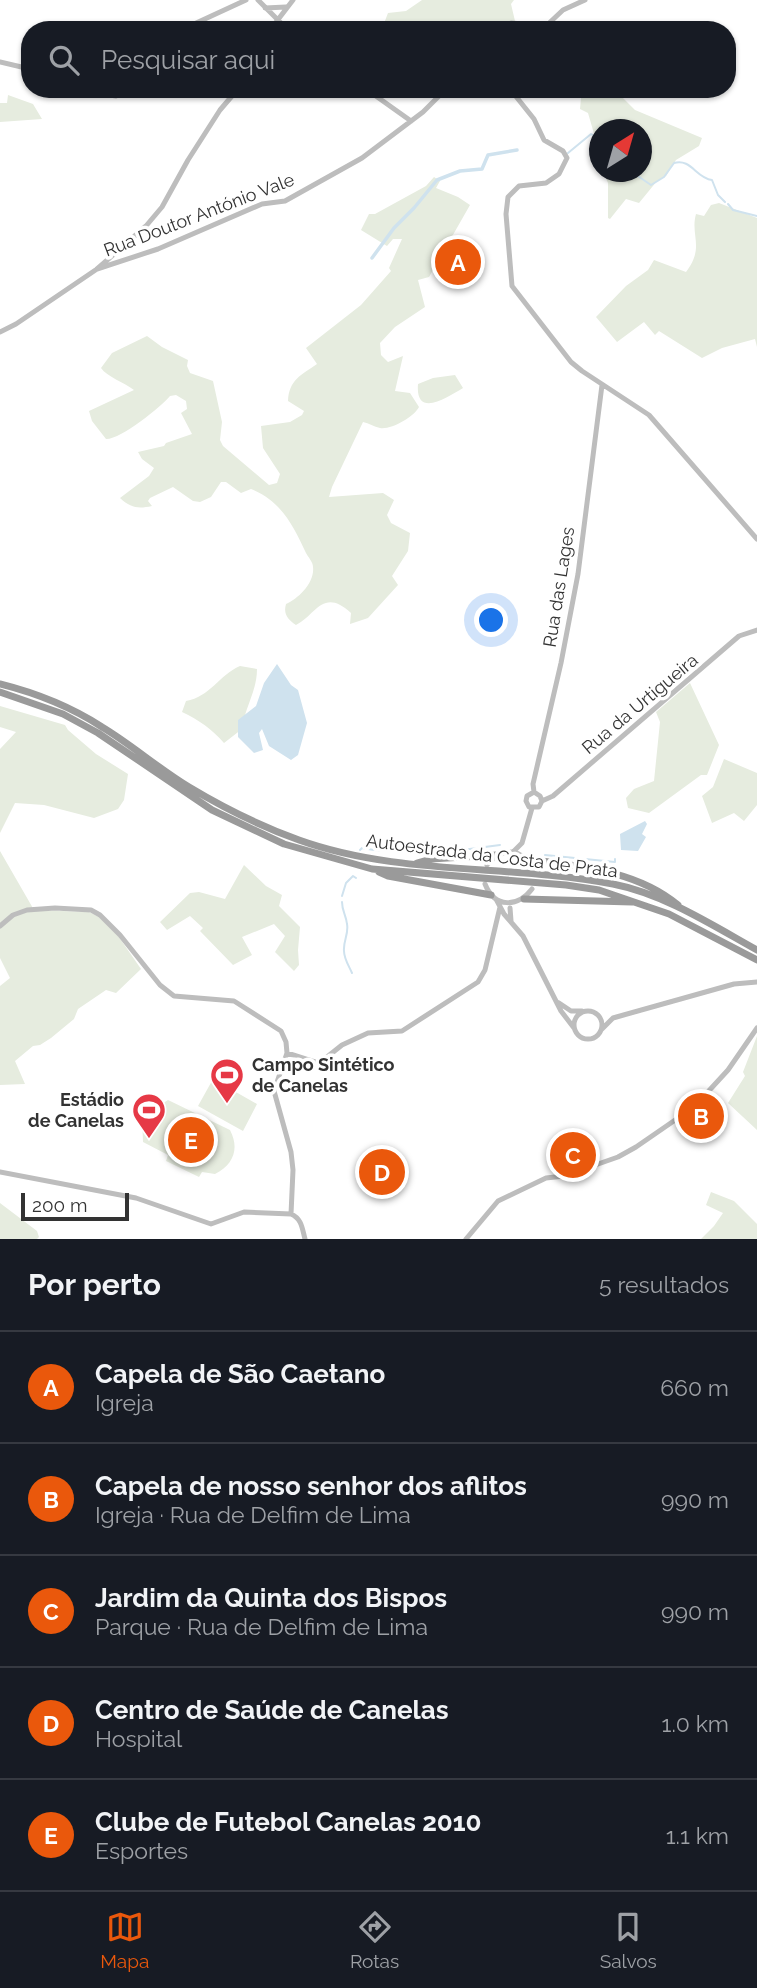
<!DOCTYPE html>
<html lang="pt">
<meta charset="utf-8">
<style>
:root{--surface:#171b24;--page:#242831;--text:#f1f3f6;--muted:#9ea1a6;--line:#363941;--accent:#ea580c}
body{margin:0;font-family:Raleway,sans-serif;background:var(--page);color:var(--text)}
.compass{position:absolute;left:589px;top:119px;width:63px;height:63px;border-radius:50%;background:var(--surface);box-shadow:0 2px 5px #0004;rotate:37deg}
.scale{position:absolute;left:21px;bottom:18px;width:108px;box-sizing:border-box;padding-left:7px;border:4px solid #333;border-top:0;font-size:19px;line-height:24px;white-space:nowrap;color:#333;-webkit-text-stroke:5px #fff;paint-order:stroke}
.you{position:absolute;left:492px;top:621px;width:24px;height:24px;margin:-18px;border:5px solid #fff;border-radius:50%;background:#1a73e8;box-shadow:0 0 0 10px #1a73e833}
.badge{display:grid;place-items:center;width:46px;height:46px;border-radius:50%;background:var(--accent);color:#fff;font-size:23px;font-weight:700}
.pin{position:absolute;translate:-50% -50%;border:4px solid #fff;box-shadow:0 2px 7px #0006}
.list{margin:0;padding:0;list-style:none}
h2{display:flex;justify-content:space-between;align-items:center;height:91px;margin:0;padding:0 28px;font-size:30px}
h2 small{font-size:23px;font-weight:400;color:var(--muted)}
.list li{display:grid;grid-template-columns:46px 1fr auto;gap:21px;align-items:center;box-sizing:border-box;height:112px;padding:0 28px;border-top:2px solid var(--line)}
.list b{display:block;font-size:26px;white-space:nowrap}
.list p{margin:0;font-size:23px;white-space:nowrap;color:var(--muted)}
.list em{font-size:23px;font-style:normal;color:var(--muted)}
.icon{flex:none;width:38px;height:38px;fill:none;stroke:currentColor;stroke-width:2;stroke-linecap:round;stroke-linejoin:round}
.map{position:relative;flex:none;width:757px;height:1239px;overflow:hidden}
.search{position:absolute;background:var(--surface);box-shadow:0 2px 5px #0004;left:21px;right:21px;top:21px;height:77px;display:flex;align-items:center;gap:18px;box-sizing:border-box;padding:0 24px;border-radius:28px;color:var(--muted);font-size:26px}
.sheet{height:651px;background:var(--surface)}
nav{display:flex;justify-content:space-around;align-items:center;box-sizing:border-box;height:98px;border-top:2px solid var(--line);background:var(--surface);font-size:19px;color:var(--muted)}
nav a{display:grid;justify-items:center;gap:4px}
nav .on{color:var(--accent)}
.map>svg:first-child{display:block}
</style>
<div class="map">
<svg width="757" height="1239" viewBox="0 0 757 1239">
<rect width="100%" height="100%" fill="#fff"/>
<path fill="#e6ecdf" d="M422,0H514L511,4L515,21C493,20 489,35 464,27L462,30H397L383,26L388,13L406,11Z
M588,89H621V96L635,110L702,138L699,146L676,160L666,176L657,181L639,203L626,199L610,219L608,218V183L603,172H642V130H600L599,168L597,144L588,113L580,109L581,98L590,93Z
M8,95L33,104L42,119L0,122V103H7Z
M434,177L440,181L436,188L458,197L470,205L429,277L418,280L425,307L395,327L380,343L381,355L388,362L403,356L395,391L410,393L419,407C414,417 391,430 380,428C374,427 369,423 363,422L332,487L329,497L383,493L394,500L387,515L391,523L410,533L408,551L392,576L398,585L368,618L350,624L351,613C323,587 316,615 296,625C288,620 283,614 286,604C298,599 315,583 313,567C313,562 308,557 306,553C293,525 281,501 251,489L241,493L226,482H221L211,497L200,502L193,501L173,487L150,498L148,501L152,506C138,509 131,508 120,498L149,476L154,468L142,459L138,452L164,446L166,443L192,434L181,413L187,409L186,401L176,395L170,396C161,407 120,440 106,439L92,421L89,411L134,390C124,382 107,377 101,368L112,353L147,336L162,347L188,360L187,366L190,373L213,381L222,422L220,440L223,446L269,485L277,483L280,474L263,448L261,426L290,422L302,415L304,411L288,401C289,380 301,375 317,364L306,348L361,305L391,271L389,268L402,239H393L387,246L361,230L369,214H375L426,186Z
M719,203L757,218V347L755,339L722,348L702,358L659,331L655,335L644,322L617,342L596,317L626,286L648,270L654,260L686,272C705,247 690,236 696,214L704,216L711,205Z
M455,375L463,388C448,397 415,419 418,384L433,378Z
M240,666L257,669C257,691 245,707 242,729L224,743C212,729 199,720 182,712L186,701C210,697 219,675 240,666Z
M690,683L719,745L707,775H701L649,813L628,808L626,798L634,789L654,781L660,722L656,712Z
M0,706L65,725L68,730L96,754L128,774L124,800L118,809L94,818L44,805L15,803L0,833V749L16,732L0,727Z
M724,759L757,773V805L744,821L734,813L712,823L702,796L713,787Z
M0,851L34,910L89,912L99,917L114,930L141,969L116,993L106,990L78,1009L74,1019L51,1038L40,1045L33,1046L15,1061L25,1084L0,1085V986L10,978L0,958Z
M244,865L266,886L282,895L279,906L300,927L298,950L299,965L294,971L275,952L285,936L274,924L242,937L252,955L233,965L200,931L203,928L190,916L167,930L160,922L190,893L199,892L225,899Z
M757,1036V1130L728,1103L745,1076L743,1072Z
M213,1079L257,1104L243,1131L198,1106Z
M168,1100L230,1130C240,1149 233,1165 215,1174L202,1172L199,1177L166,1161L168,1155L143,1142L142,1117Z
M711,1192L734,1201L757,1224V1239H701L714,1226L723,1213L706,1205Z
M0,1203L37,1231L39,1237L37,1239H0Z"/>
<path fill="#cfe2ee" d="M277,664L291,685L298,690L307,723L298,755L291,760L269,746L262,729L259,733L263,750L254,753L238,737V720L256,706L264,683Z
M645,821L647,824L642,834L646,837L638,851L621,850L620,834Z"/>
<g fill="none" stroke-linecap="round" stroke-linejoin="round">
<path stroke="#cfe2ee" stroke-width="2" d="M568,153L591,134L600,139
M632,172L651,185L664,177L674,163C691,158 696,178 712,180L718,195L725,202
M728,204L733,210L757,216
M360,850L362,848L374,850L417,852
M462,850L500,845
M545,855L615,862V859
M342,896L346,883L353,876L356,878
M342,902C342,911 346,915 347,924C349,934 343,941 344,951C344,959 349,966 352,973"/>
<path stroke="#cfe2ee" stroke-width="3.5" d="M372,258L394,228L414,208L437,180L460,171L482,169L488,155L517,150"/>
<path stroke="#bdbdbd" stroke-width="5" d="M258,0L288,30
M265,8L286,7
M181,30L246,0
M270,30L293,0
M492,30L511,23L546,26L563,10L585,0
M0,62L30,69
M72,89L116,96L134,89
M366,89L411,121
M510,89L534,119L544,140L563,151L567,158L559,174L546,183L519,186L508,197L506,214L512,286L571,362L582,371L649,415L757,539
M97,269L158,249L262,204L285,201L362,158L423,112L446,89
M0,332L16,324L97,269L146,226L162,207L188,160L220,110L238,89
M534,792L533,784L561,663L578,574L602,385
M542,801L540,796L534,792L527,796L526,801L529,807H539L542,801L553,796L739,636L757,630
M513,852L522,843L532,808
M487,865C503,846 521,848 533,869
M485,884C495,909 518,907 532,889
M496,899L504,914L523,936L561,1011L574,1028
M510,908L511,921
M0,926L13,915L27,910L55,908L91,910L100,915L120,935L160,985L174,996L234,1001L281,1031L286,1042L287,1053L274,1091L291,1152L293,1170L291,1214
M559,1003L571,1011H582
M574 1025a14 14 0 1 1 28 0a14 14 0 1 1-28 0Z
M601,1030L613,1018L734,984L757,982
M287,1053L315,1062L322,1061L342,1045L368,1033L402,1031L478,982L485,970L500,907
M0,1172L136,1198L211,1224L244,1212L291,1214C302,1219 302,1228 305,1239
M466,1239L498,1201L546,1178L564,1176L618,1157L636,1147L694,1107L728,1070L757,1028"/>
<path stroke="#9a9a9a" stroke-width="7" d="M0,684C36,693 71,707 102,727C132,745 159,769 189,787C224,808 260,826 299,840C399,876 509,864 613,884C664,894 712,925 757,950
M0,692L63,714L98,733L212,810L284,844L372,869L566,885L599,890L669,914L757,960
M527,859C578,866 636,870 678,905
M417,863L431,859L496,855
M379,872L388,876L491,895
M524,899L632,902"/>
</g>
<defs>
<g id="stadium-pin" transform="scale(1.75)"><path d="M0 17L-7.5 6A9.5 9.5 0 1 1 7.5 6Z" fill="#e63946" stroke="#fff"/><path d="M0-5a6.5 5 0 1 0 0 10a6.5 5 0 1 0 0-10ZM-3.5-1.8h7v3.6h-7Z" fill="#fff"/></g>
</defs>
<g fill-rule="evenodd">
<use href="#stadium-pin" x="227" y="1075"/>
<use href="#stadium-pin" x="149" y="1110"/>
</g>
<g text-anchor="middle" stroke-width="7" stroke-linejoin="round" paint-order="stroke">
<g font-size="18" fill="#333" stroke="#fff">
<text transform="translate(199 215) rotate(-21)" y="6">Rua Doutor António Vale</text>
<text transform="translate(559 587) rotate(-81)" y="6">Rua das Lages</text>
<text transform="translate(640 704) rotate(-40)" y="6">Rua da Urtigueira</text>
<text transform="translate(492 856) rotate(7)" y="6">Autoestrada da Costa de Prata</text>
</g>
<g font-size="18" font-weight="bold" fill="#333" stroke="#fff" text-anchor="start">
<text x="252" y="1071">Campo Sintético<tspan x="252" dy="21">de Canelas</tspan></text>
<text x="124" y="1106" text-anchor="end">Estádio<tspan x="124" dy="21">de Canelas</tspan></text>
</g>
</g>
</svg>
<svg class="compass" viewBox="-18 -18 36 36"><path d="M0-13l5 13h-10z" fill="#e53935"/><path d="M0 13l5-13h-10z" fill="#9ea1a6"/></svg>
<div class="scale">200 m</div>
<div class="you"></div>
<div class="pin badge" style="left:458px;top:262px">A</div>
<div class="pin badge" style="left:701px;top:1116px">B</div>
<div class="pin badge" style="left:573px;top:1155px">C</div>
<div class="pin badge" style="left:382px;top:1172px">D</div>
<div class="pin badge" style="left:191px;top:1140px">E</div>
<div class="search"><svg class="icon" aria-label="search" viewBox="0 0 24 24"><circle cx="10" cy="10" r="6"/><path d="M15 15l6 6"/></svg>Pesquisar aqui</div>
</div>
<section class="sheet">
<h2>Por perto<small>5 resultados</small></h2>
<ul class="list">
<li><span class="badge">A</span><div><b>Capela de São Caetano</b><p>Igreja</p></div><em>660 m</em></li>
<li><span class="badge">B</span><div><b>Capela de nosso senhor dos aflitos</b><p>Igreja · Rua de Delfim de Lima</p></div><em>990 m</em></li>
<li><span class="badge">C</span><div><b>Jardim da Quinta dos Bispos</b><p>Parque · Rua de Delfim de Lima</p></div><em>990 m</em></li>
<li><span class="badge">D</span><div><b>Centro de Saúde de Canelas</b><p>Hospital</p></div><em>1.0 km</em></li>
<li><span class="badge">E</span><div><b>Clube de Futebol Canelas 2010</b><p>Esportes</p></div><em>1.1 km</em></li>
</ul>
</section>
<nav>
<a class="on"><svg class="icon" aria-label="map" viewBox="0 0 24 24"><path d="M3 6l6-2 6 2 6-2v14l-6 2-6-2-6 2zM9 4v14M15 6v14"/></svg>Mapa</a>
<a><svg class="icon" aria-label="directions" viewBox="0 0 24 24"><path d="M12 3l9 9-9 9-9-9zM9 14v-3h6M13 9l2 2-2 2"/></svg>Rotas</a>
<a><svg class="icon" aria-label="saved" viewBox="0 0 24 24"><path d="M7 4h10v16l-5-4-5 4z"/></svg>Salvos</a>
</nav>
